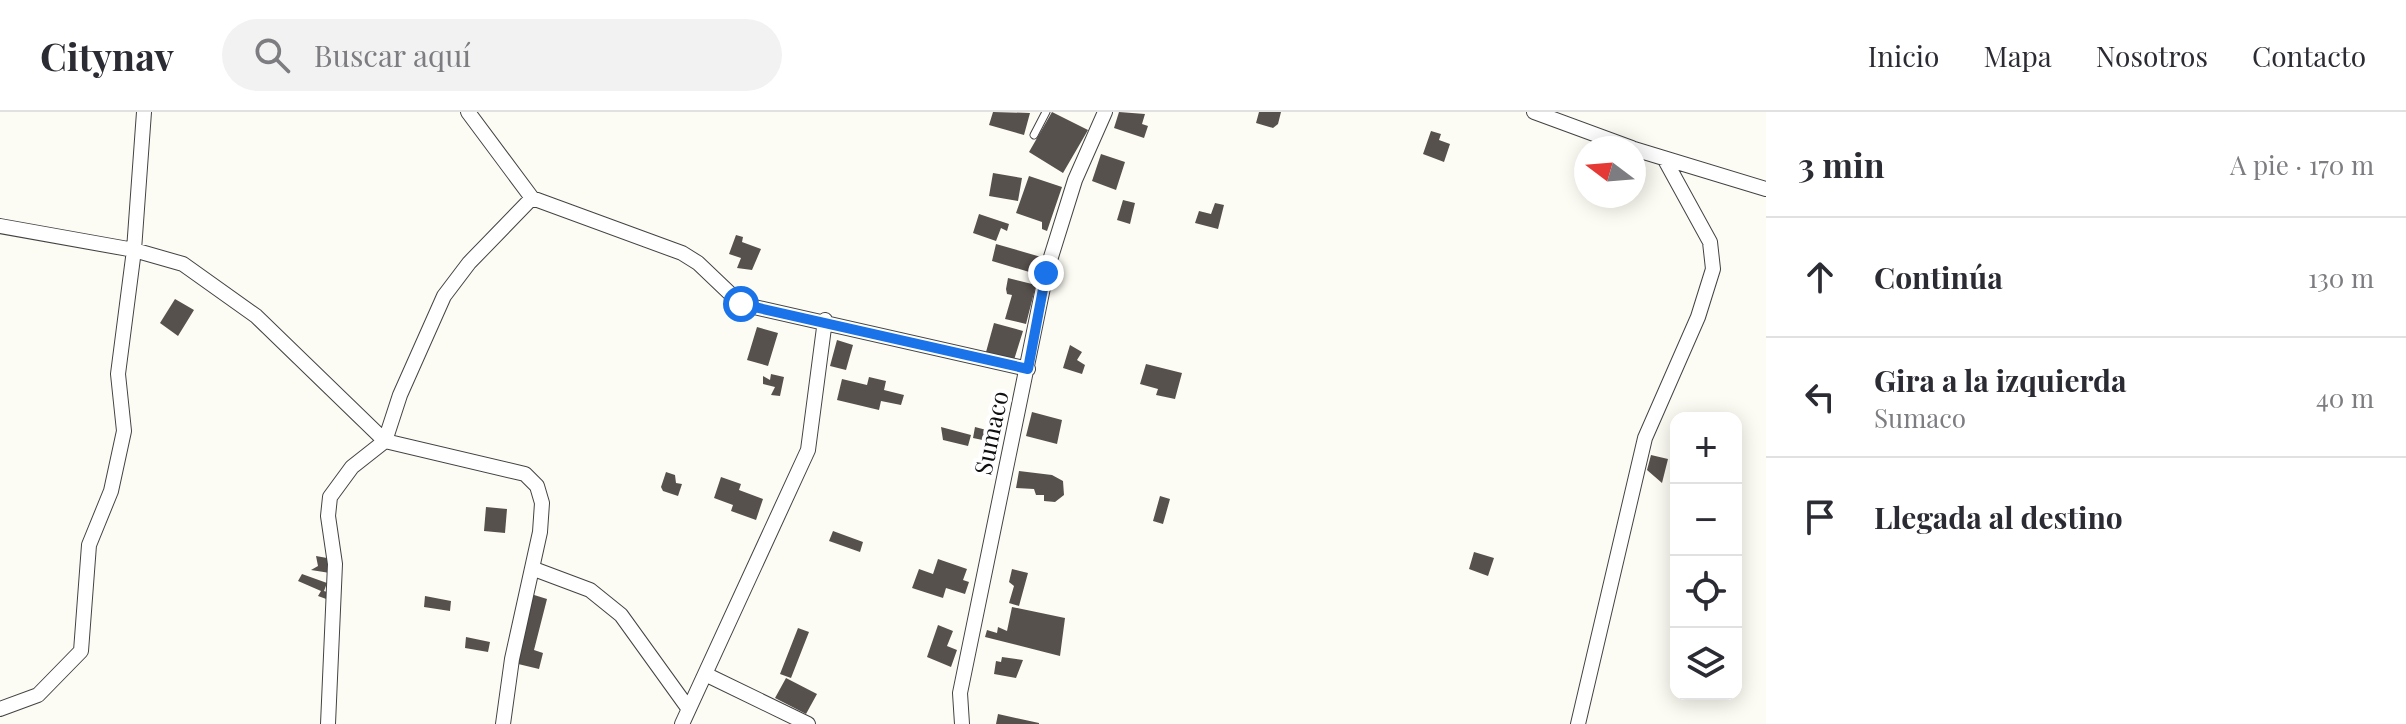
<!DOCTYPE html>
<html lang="es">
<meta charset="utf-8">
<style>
:root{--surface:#fff;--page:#f2f2f3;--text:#2b2b33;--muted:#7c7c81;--line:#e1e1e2}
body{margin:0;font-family:"Playfair Display",serif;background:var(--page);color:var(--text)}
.controls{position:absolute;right:24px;bottom:24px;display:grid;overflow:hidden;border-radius:16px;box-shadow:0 4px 20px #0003}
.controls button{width:72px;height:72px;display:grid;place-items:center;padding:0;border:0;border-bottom:2px solid var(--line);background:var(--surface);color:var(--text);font:40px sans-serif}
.compass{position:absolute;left:1574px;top:24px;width:72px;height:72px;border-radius:50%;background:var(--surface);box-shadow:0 4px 20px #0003;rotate:286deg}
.stop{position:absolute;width:24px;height:24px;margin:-18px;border:6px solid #1a73e8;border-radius:50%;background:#fff}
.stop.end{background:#1a73e8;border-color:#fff;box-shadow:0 2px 8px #0008}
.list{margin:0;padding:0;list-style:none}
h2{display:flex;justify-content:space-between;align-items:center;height:104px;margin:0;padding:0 32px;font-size:34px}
h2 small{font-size:26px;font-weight:400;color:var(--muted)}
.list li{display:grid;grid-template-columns:52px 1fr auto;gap:24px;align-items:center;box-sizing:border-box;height:120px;padding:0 32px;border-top:2px solid var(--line)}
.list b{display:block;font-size:30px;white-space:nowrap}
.list p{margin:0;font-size:26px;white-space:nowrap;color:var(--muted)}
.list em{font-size:26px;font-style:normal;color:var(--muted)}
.icon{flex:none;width:44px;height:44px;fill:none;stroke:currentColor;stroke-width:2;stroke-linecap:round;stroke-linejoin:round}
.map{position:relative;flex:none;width:1766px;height:612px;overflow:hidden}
header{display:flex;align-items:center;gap:48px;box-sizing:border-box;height:112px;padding:0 40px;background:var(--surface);border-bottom:2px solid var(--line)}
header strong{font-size:38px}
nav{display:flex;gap:44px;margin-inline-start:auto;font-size:28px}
.search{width:560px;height:72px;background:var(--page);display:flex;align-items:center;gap:20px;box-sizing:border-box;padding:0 28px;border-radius:44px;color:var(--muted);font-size:30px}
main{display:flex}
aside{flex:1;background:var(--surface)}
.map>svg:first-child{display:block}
</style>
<header>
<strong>Citynav</strong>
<div class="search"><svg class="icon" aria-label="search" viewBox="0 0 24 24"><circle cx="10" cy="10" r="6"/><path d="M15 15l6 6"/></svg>Buscar aquí</div>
<nav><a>Inicio</a><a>Mapa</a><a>Nosotros</a><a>Contacto</a></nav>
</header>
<main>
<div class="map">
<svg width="1766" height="612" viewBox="0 0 1766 612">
<rect width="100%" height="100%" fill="#fdfcf4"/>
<path fill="#57514d" d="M993,0L1030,1L1024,23L989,13Z
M1052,0L1088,18L1063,61L1029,40Z
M1119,0L1145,2L1142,12L1148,14L1144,26L1114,16Z
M1259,0H1281L1278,12L1273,16L1256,11Z
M1431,19L1441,22L1439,28L1450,32L1444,50L1423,42Z
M1101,42L1125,50L1116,78L1092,69Z
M993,61L1022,66L1018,89L989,84Z
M1029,64L1062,75L1047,119L1042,117V110L1016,101Z
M1123,88L1135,91L1130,112L1117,108Z
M1215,91L1224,93L1218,117L1195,111L1199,99L1211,102Z
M979,102L1009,112L1007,119L1001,116L996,129L973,121Z
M736,123L743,125L742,130L761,137L752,158L737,156L741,146L729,142Z
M996,132L1041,145L1036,162L992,149Z
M1008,166L1036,173L1026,212L1005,207L1012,183L1007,182L1006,177Z
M175,187L194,198L178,224L160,211Z
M994,211L1023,219L1014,248L986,240Z
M757,215L778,221L768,254L747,248Z
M837,228L853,233L846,258L830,254Z
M1070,233L1082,240L1077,248L1085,253L1082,262L1063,256Z
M1146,252L1182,261L1175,287L1156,283L1158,277L1140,272Z
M771,262L784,265L780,284L771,283L775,275L763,272V264L770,268Z
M869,265L886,269L884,278L904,283L901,293L881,289L879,298L837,288L842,267L867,273Z
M1032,300L1062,308L1057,332L1026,324Z
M941,315L971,323L968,334L943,328Z
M975,315L994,320L992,330L973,326Z
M1651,343L1668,347L1662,371L1647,358Z
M1019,359L1052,363L1063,369L1064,383L1055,390L1044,389V383H1036L1034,377L1016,376Z
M666,360L675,363L676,371L682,372L678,384L663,379L661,375Z
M721,365L741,372L739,378L763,387L756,408L731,399L733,393L714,386Z
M1160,384L1170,387L1163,412L1153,409Z
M486,395L507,397L505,421L484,419Z
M833,419L863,430L860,440L829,429Z
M1474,440L1494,446L1488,464L1469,457Z
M316,444L327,446L330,461L311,458L318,454Z
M938,447L967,457L963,468L969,470L965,482L946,476L943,486L912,476L919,457L933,462Z
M1012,457L1028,461L1019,494L1009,491L1014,474L1009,470Z
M302,462L327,471L324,479L330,481L329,488L318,484L321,479L298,469Z
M531,482L547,487L534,538L543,541L539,557L514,551Z
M425,484L451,489L450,499L424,495Z
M1012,495L1065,506L1060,544L985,525L987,518L997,521L998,515L1007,519Z
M938,513L953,519L947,534L957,538L951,555L927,545Z
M798,516L809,520L791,566L780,562Z
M466,525L490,530L488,540L465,536Z
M1002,545L1023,548L1016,566L994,562L996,549L1001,550Z
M786,566L817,582L806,602L775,586Z
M998,602L1039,611V612H996Z"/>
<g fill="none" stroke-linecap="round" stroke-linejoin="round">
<g stroke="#434343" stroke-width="9">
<path id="lane" d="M1034,23L1046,0"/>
</g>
<g stroke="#434343" stroke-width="16">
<path id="street" d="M468,0L532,86
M1534,0L1632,36
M1634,37L1766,77
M0,114L134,138L183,152L256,204L385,329L525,362L537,374L542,391L540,420L512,547L503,612
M534,457L590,478L621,503L688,596
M707,563L808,612
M0,597L38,583L81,539L89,433L111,379L124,319L118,262L134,138L144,0
M328,612L335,452L328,404L330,385L352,355L385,329L400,283L444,184L469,151L532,86L682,141L698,151L741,192L1028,257
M682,612L808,338L825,208
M962,612L960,581L1046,161L1075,68L1105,0
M1578,612L1645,326L1698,205L1713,157L1710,130L1665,48"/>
</g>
<use href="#lane" stroke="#fff" stroke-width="7"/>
<use href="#street" stroke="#fff" stroke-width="14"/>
</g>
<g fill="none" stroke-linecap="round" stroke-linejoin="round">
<path stroke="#1a73e8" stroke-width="10" d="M741,192L1028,257L1046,161"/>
</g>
<g text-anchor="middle" stroke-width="8" stroke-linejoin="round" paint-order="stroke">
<g font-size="24" fill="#101010" stroke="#fff">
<text transform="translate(992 321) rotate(-78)" y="8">Sumaco</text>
</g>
</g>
</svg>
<div class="controls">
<button>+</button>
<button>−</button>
<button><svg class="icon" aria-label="locate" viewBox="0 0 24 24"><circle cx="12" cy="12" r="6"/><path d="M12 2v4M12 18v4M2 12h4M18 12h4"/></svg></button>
<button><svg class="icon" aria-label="layers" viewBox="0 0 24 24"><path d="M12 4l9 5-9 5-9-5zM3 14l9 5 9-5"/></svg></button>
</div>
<svg class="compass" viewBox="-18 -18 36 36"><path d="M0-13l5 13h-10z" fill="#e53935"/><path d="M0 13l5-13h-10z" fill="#7c7c81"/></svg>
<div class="stop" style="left:741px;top:192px"></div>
<div class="stop end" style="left:1046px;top:161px"></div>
</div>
<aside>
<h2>3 min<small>A pie · 170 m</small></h2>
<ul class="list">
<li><svg class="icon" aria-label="ahead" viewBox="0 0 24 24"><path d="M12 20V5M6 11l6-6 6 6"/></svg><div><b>Continúa</b></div><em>130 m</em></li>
<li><svg class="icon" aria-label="left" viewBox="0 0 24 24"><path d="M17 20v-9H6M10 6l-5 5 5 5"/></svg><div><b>Gira a la izquierda</b><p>Sumaco</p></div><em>40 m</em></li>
<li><svg class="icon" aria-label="arrive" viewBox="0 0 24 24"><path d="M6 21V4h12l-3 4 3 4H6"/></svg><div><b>Llegada al destino</b></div></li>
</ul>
</aside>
</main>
